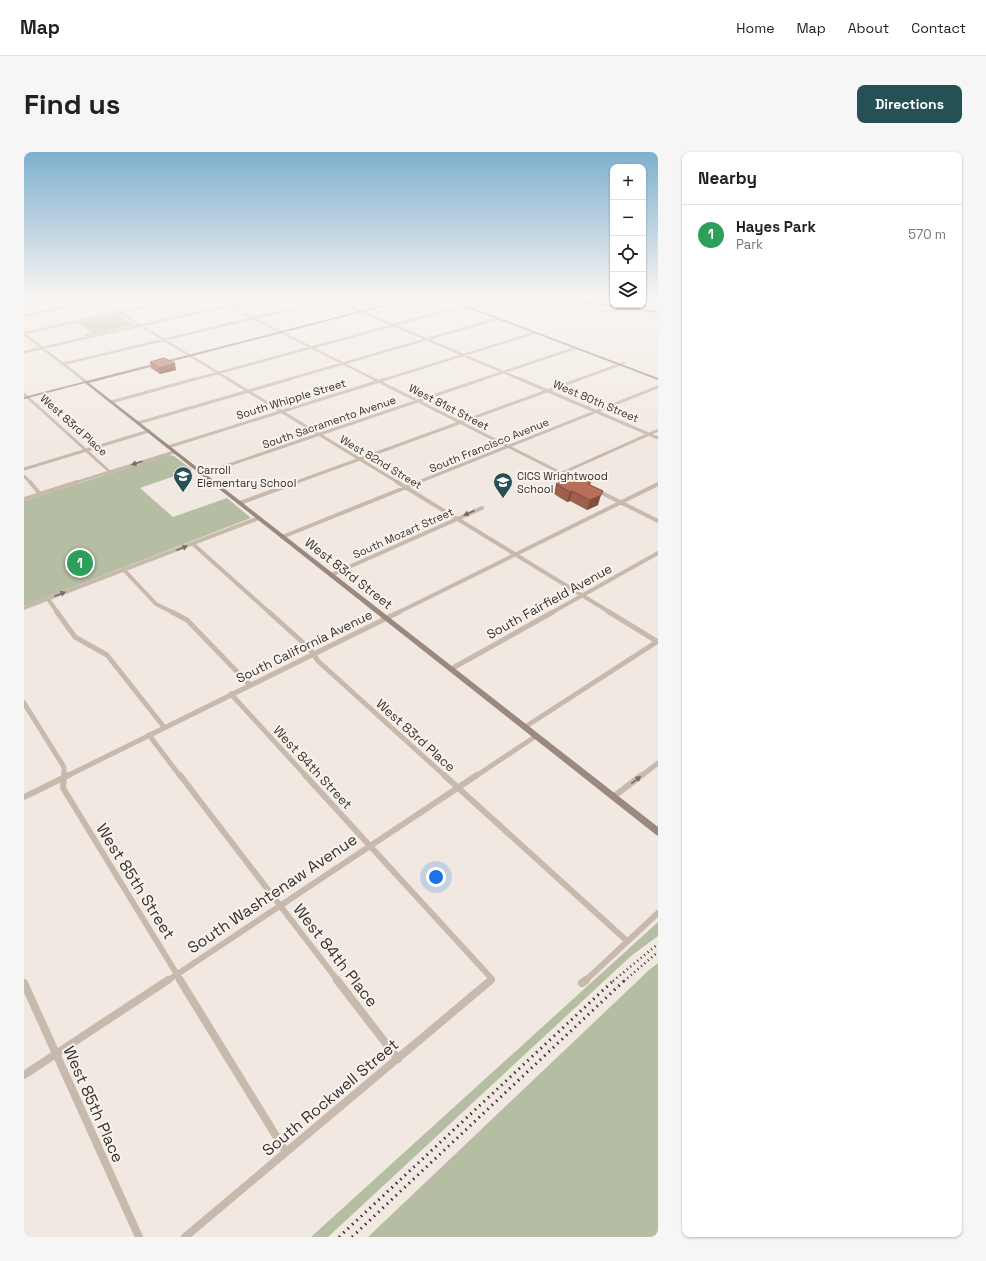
<!DOCTYPE html>
<meta charset="utf-8">
<style>
:root{--surface:#fff;--page:#f6f6f6;--text:#202124;--muted:#757577;--line:#e0e0e0;--accent:#255154}
body{margin:0;font-family:"Space Grotesk",sans-serif;background:var(--page);color:var(--text)}
.controls{position:absolute;right:12px;top:12px;display:grid;overflow:hidden;border-radius:8px;box-shadow:0 1px 3px #0004}
.controls button{width:36px;height:36px;display:grid;place-items:center;padding:0;border:0;border-bottom:1px solid var(--line);background:var(--surface);color:var(--text);font:20px sans-serif}
.you{position:absolute;left:412px;top:725px;width:14px;height:14px;margin:-10px;border:3px solid #fff;border-radius:50%;background:#1a73e8;box-shadow:0 0 0 6px #1a73e833}
.badge{display:grid;place-items:center;width:26px;height:26px;border-radius:50%;background:var(--accent);color:#fff;font-size:13px;font-weight:700}
.pin{position:absolute;translate:-50% -50%;border:2px solid #fff;box-shadow:0 1px 4px #0006}
.list{margin:0;padding:0;list-style:none}
h2{display:flex;justify-content:space-between;align-items:center;height:52px;margin:0;padding:0 16px;font-size:17px}
h2 small{font-size:13px;font-weight:400;color:var(--muted)}
.list li{display:grid;grid-template-columns:26px 1fr auto;gap:12px;align-items:center;box-sizing:border-box;height:60px;padding:0 16px;border-top:1px solid var(--line)}
.list b{display:block;font-size:15px;white-space:nowrap}
.list p{margin:0;font-size:13px;white-space:nowrap;color:var(--muted)}
.list em{font-size:13px;font-style:normal;color:var(--muted)}
.icon{flex:none;width:22px;height:22px;fill:none;stroke:currentColor;stroke-width:2;stroke-linecap:round;stroke-linejoin:round}
.map{position:relative;flex:none;width:634px;height:1085px;overflow:hidden;border-radius:8px}
header{display:flex;align-items:center;gap:24px;box-sizing:border-box;height:56px;padding:0 20px;background:var(--surface);border-bottom:1px solid var(--line)}
header strong{font-size:19px}
nav{display:flex;gap:22px;margin-inline-start:auto;font-size:14px}
.intro{display:flex;align-items:center;justify-content:space-between;box-sizing:border-box;height:96px;padding:0 24px}
h1{margin:0;font-size:28px}
.button{padding:10px 18px;border-radius:8px;background:var(--accent);color:#fff;font-size:14px;font-weight:700}
main{display:flex;gap:24px;padding:0 24px}
aside{flex:1;background:var(--surface);border-radius:8px;box-shadow:0 1px 3px #0004}
.map>svg:first-child{display:block}
</style>
<header>
<strong>Map</strong>
<nav><a>Home</a><a>Map</a><a>About</a><a>Contact</a></nav>
</header>
<div class="intro"><h1>Find us</h1><a class="button">Directions</a></div>
<main>
<div class="map">
<svg width="634" height="1085" viewBox="0 0 634 1085">
<rect width="100%" height="100%" fill="#f1e9e1"/>
<path fill="#b5bea2" d="M93,163L110,173L63,184L60,182L67,180L54,171Z
M144,303L150,304L168,318L116,336L149,365L203,346L227,366L0,454V349Z
M634,770V784L607,804L304,1085H287Z
M634,811V1085H344L624,819Z"/>
<g fill="none" stroke-linecap="round" stroke-linejoin="round">
<path stroke="#c8b9ad" stroke-width="2.5" d="M12,145L29,158
M70,145L206,228
M187,145L352,228
M303,145L498,228
M619,147L625,145
M539,148L549,145
M0,164L88,145
M0,181L165,145
M0,182L60,228
M0,200L242,145
M39,212L318,145
M168,228L433,156
M262,228L473,167
M359,228L510,181
M456,228L551,196
M553,228L600,211"/>
<path stroke="#c8b9ad" stroke-width="3" d="M58,227L62,230
M204,227L375,331
M350,227L551,328
M496,227L634,286
M0,242L86,320
M87,250L171,227
M114,271L266,227
M144,295L362,227
M0,317L125,279
M538,321L634,278
M178,322L459,227
M0,324L7,331
M50,331L150,300
M270,331L556,227
M392,331L634,235"/>
<path stroke="#c8b9ad" stroke-width="4" d="M6,330L16,342
M373,330L587,461
M572,338L634,369
M0,347L53,330
M216,351L273,330
M258,385L395,330
M169,392L246,461
M100,418L132,452L150,461
M307,423L458,356
M24,447L34,461
M0,456L235,366
M373,461L634,332
M527,461L634,401"/>
<path stroke="#c8b9ad" stroke-width="5" d="M33,460L51,485L83,503L140,575
M148,460L163,468L226,533
M245,460L285,496L294,509L421,624
M585,460L634,490
M427,517L529,460
M207,542L282,624
M0,551L40,615V624
M501,575L634,489
M125,583L156,624
M43,624L375,460
M452,624L512,584
M617,624L634,611"/>
<path stroke="#c8b9ad" stroke-width="6" d="M40,623L39,636L157,829
M156,623L314,829
M281,623L468,827L466,829
M420,623L603,789
M0,645L45,623
M589,645L618,623
M143,829L453,623
M561,829L634,761"/>
<path stroke="#c8b9ad" stroke-width="8" d="M156,828L262,1000
M313,828L374,907
M0,831L115,1085
M558,831L562,828
M0,923L144,828
M161,1085L467,828"/>
<path fill="#9b897f" fill-rule="evenodd" d="M390,145H396L65,231L634,675V684L631,682L61,231L0,247V245Z
M420,145L634,226V228L415,145Z
M526,145L634,159V161L514,145Z"/>
<path stroke="#372f2b" stroke-width="1" stroke-dasharray="0.5 1.5" stroke-linecap="butt" d="M416,145L634,164"/>
<path stroke="#372f2b" stroke-width="2.5" stroke-dasharray="1 3.5" stroke-linecap="butt" d="M589,829L634,792
M600,829L634,800"/>
<path stroke="#372f2b" stroke-width="3" stroke-dasharray="1.5 4.5" stroke-linecap="butt" d="M315,1085L590,828
M328,1085L601,828"/>
</g>
<path fill="#9e5f4b" d="M126,210L152,218L136,222L127,216Z
M567,330L566,332L574,353L563,358L546,349L543,350L530,342L532,332Z"/>
<path fill="#814e3d" d="M151,211L152,218L136,222L135,216Z
M548,339L546,349L543,350L546,340Z
M577,343L574,353L563,358L566,348Z"/>
<path fill="#b86f57" stroke="#814e3d" d="M140,206L151,211L135,216L126,210Z
M550,323L567,330L564,332L579,339L577,343L566,348L548,339L546,340L532,332Z"/>
<defs><path id="oneway-solid" d="M-6-.8H1V-3.2L6.5 0L1 3.2V.8H-6Z"/></defs>
<g fill="#786d66">
<use href="#oneway-solid" transform="translate(113 311) rotate(162)"/>
<use href="#oneway-solid" transform="translate(445 361) rotate(156)"/>
<use href="#oneway-solid" transform="translate(158 396) rotate(-21)"/>
<use href="#oneway-solid" transform="translate(36 442) rotate(-21)"/>
<use href="#oneway-solid" transform="translate(612 628) rotate(-37)"/>
</g>
<linearGradient id="sky" x2="0" y2="1"><stop stop-color="#7fb0cf"/><stop offset="0.49" stop-color="#f9f5f2"/><stop offset="1" stop-color="#f9f5f2" stop-opacity="0"/></linearGradient>
<rect width="634" height="297" fill="url(#sky)"/>
<defs>
<g id="school-pin" transform="scale(1)"><path d="M0 17L-7.5 6A9.5 9.5 0 1 1 7.5 6Z" fill="#255154" stroke="#f8f3ed"/><path d="M0-5L7-2L0 1L-7-2ZM-4 1L0 2.5L4 1V4Q0 6-4 4Z" fill="#fff"/></g>
</defs>
<g fill-rule="evenodd">
<use href="#school-pin" x="159" y="324"/>
<use href="#school-pin" x="479" y="330"/>
</g>
<g text-anchor="middle" stroke-width="4" stroke-linejoin="round" paint-order="stroke">
<g font-size="11" fill="#372f2b" stroke="#f8f3ed">
<text transform="translate(267 247) rotate(-17)" y="4">South Whipple Street</text>
<text transform="translate(572 249) rotate(23)" y="4">West 80th Street</text>
<text transform="translate(425 255) rotate(27)" y="4">West 81st Street</text>
<text transform="translate(305 270) rotate(-19)" y="4">South Sacramento Avenue</text>
<text transform="translate(50 273) rotate(42)" y="4">West 83rd Place</text>
<text transform="translate(465 293) rotate(-22)" y="4">South Francisco Avenue</text>
<text transform="translate(357 310) rotate(31)" y="4">West 82nd Street</text>
<text transform="translate(379 381) rotate(-24)" y="4">South Mozart Street</text>
</g>
<g font-size="11" fill="#372f2b" stroke="#f8f3ed" text-anchor="start">
<text x="173" y="322">Carroll<tspan x="173" dy="13">Elementary School</tspan></text>
<text x="493" y="328">CICS Wrightwood<tspan x="493" dy="13">School</tspan></text>
</g>
<g font-size="13" fill="#372f2b" stroke="#f8f3ed">
<text transform="translate(325 421) rotate(38)" y="5">West 83rd Street</text>
<text transform="translate(525 449) rotate(-29)" y="5">South Fairfield Avenue</text>
<text transform="translate(280 494) rotate(-26)" y="5">South California Avenue</text>
<text transform="translate(392 583) rotate(42)" y="5">West 83rd Place</text>
<text transform="translate(289 615) rotate(47)" y="5">West 84th Street</text>
</g>
<g font-size="16" fill="#372f2b" stroke="#f8f3ed">
<text transform="translate(112 729) rotate(58)" y="6">West 85th Street</text>
<text transform="translate(248 741) rotate(-34)" y="6">South Washtenaw Avenue</text>
<text transform="translate(312 803) rotate(52)" y="6">West 84th Place</text>
<text transform="translate(306 945) rotate(-40)" y="6">South Rockwell Street</text>
<text transform="translate(70 952) rotate(66)" y="6">West 85th Place</text>
</g>
</g>
</svg>
<div class="controls">
<button>+</button>
<button>−</button>
<button><svg class="icon" aria-label="locate" viewBox="0 0 24 24"><circle cx="12" cy="12" r="6"/><path d="M12 2v4M12 18v4M2 12h4M18 12h4"/></svg></button>
<button><svg class="icon" aria-label="layers" viewBox="0 0 24 24"><path d="M12 4l9 5-9 5-9-5zM3 14l9 5 9-5"/></svg></button>
</div>
<div class="you"></div>
<div class="pin badge" style="left:56px;top:411px;background:#2e9e5b">1</div>
</div>
<aside>
<h2>Nearby<small></small></h2>
<ul class="list">
<li><span class="badge" style="background:#2e9e5b">1</span><div><b>Hayes Park</b><p>Park</p></div><em>570 m</em></li>
</ul>
</aside>
</main>
